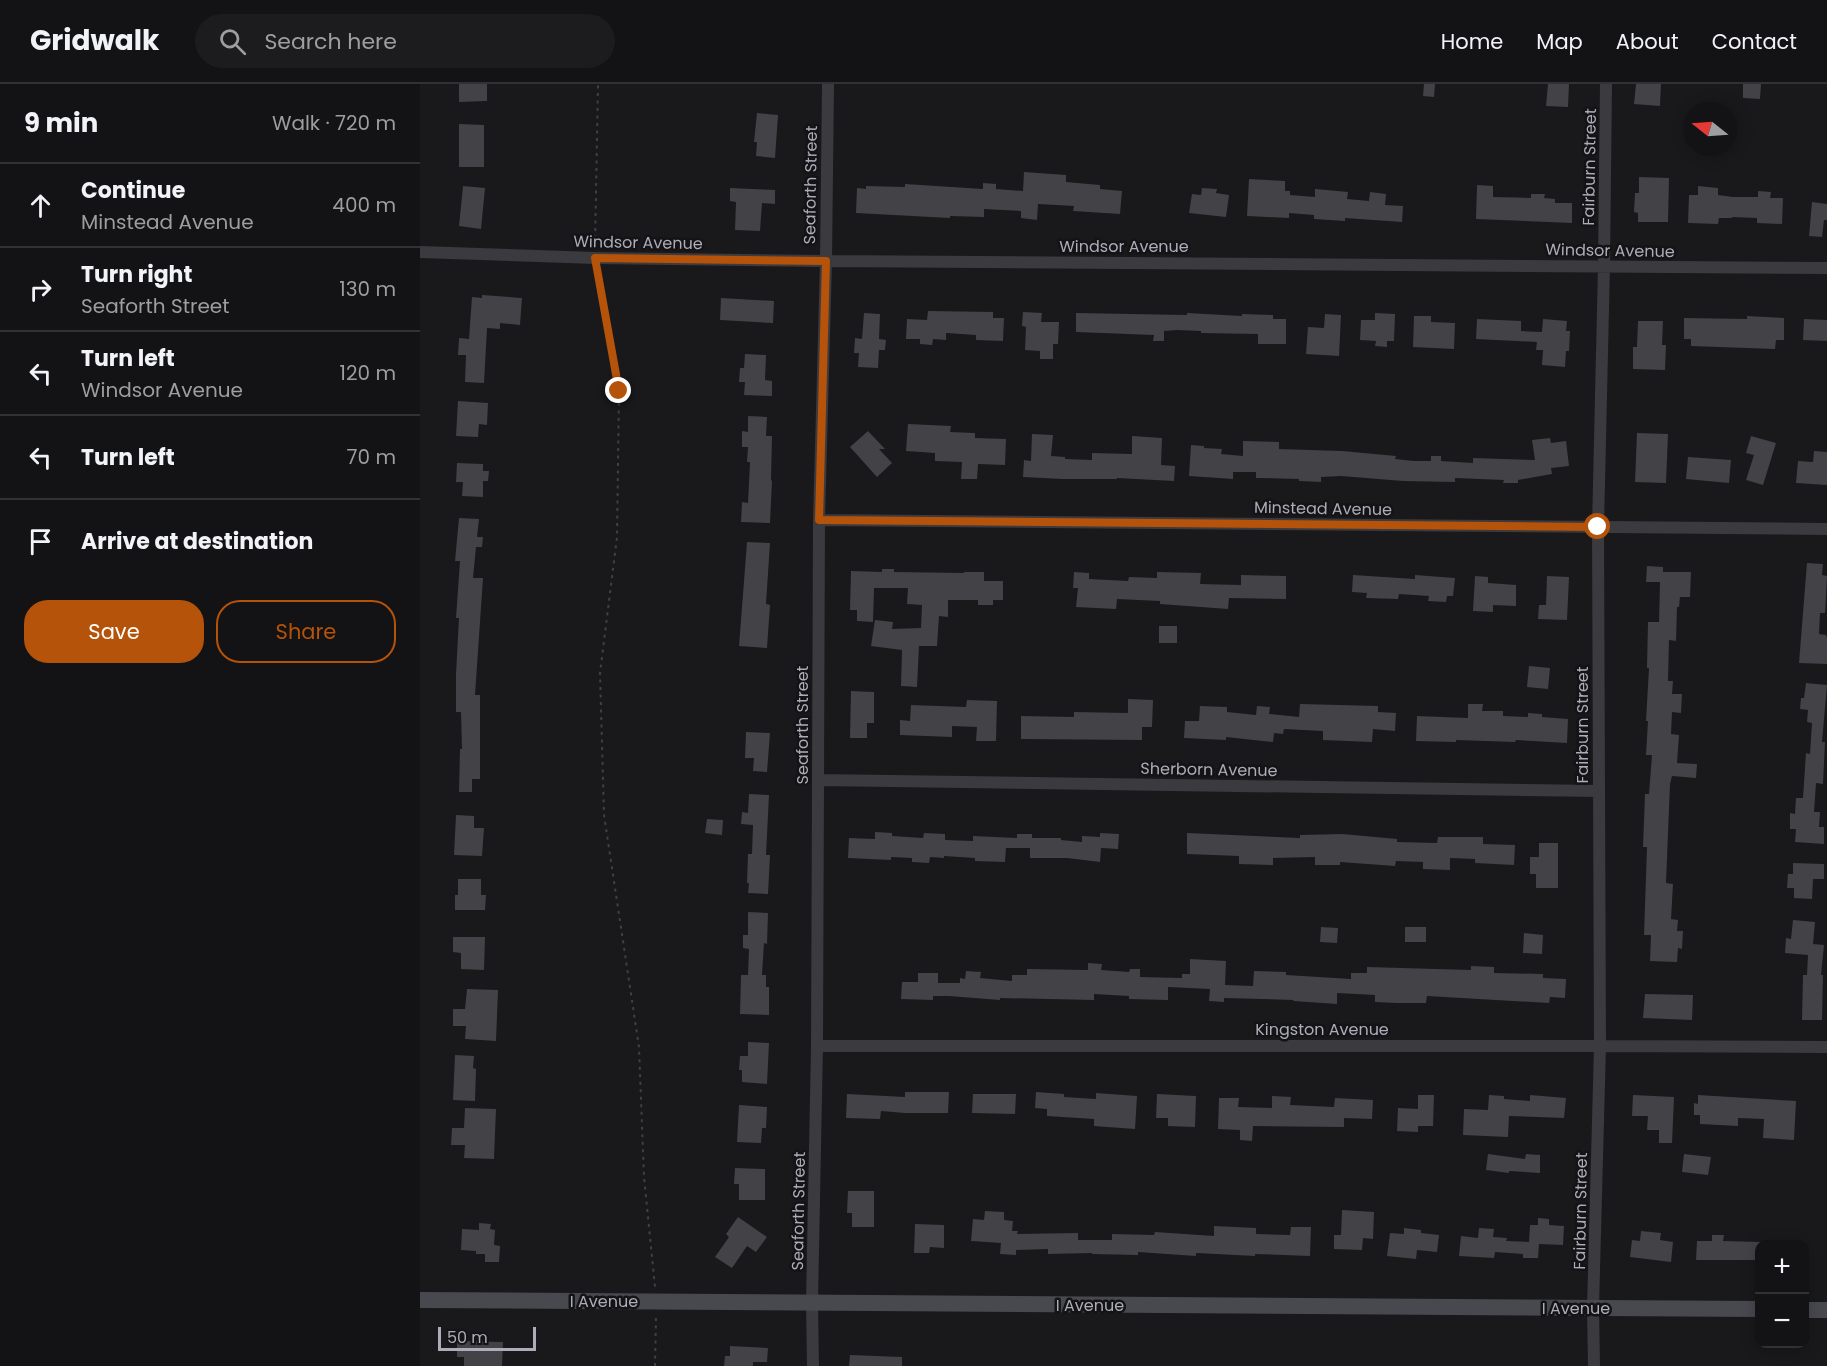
<!DOCTYPE html>
<meta charset="utf-8">
<style>
:root{--surface:#131214;--page:#1c1b1d;--text:#f1f3f6;--muted:#9d9ea0;--line:#323234;--accent:#b45309}
body{margin:0;font-family:Poppins,sans-serif;background:var(--page);color:var(--text)}
.controls{position:absolute;right:18px;bottom:18px;display:grid;overflow:hidden;border-radius:12px;box-shadow:0 3px 15px #0003}
.controls button{width:54px;height:54px;display:grid;place-items:center;padding:0;border:0;border-bottom:2px solid var(--line);background:var(--surface);color:var(--text);font:30px sans-serif}
.compass{position:absolute;left:1263px;top:18px;width:54px;height:54px;border-radius:50%;background:var(--surface);box-shadow:0 3px 15px #0003;rotate:287deg}
.scale{position:absolute;left:18px;bottom:15px;width:98px;box-sizing:border-box;padding-left:6px;border:3px solid #acadb9;border-top:0;font-size:16px;line-height:21px;white-space:nowrap;color:#acadb9;-webkit-text-stroke:4px #141315;paint-order:stroke}
.stop{position:absolute;width:18px;height:18px;margin:-14px;border:4px solid #b45309;border-radius:50%;background:#fff}
.stop.end{background:#b45309;border-color:#fff;box-shadow:0 2px 6px #0008}
.list{margin:0;padding:0;list-style:none}
h2{display:flex;justify-content:space-between;align-items:center;height:78px;margin:0;padding:0 24px;font-size:26px}
h2 small{font-size:20px;font-weight:400;color:var(--muted)}
.list li{display:grid;grid-template-columns:39px 1fr auto;gap:18px;align-items:center;box-sizing:border-box;height:84px;padding:0 24px;border-top:2px solid var(--line)}
.list b{display:block;font-size:22px;white-space:nowrap}
.list p{margin:0;font-size:20px;white-space:nowrap;color:var(--muted)}
.list em{font-size:20px;font-style:normal;color:var(--muted)}
.actions{display:flex;gap:12px;padding:18px 24px}
.actions a{flex:1;padding:14px 0;border:2px solid var(--accent);border-radius:24px;text-align:center;font-size:21px;color:var(--accent)}
.actions .main{background:var(--accent);color:#fff}
.icon{flex:none;width:33px;height:33px;fill:none;stroke:currentColor;stroke-width:2;stroke-linecap:round;stroke-linejoin:round}
.map{position:relative;flex:none;width:1407px;height:1282px;overflow:hidden}
header{display:flex;align-items:center;gap:36px;box-sizing:border-box;height:84px;padding:0 30px;background:var(--surface);border-bottom:2px solid var(--line)}
header strong{font-size:28px}
nav{display:flex;gap:33px;margin-inline-start:auto;font-size:21px}
.search{width:420px;height:54px;background:var(--page);display:flex;align-items:center;gap:15px;box-sizing:border-box;padding:0 21px;border-radius:33px;color:var(--muted);font-size:22px}
main{display:flex}
aside{flex:1;background:var(--surface)}
.map>svg:first-child{display:block}
</style>
<header>
<strong>Gridwalk</strong>
<div class="search"><svg class="icon" aria-label="search" viewBox="0 0 24 24"><circle cx="10" cy="10" r="6"/><path d="M15 15l6 6"/></svg>Search here</div>
<nav><a>Home</a><a>Map</a><a>About</a><a>Contact</a></nav>
</header>
<main>
<aside>
<h2>9 min<small>Walk · 720 m</small></h2>
<ul class="list">
<li><svg class="icon" aria-label="ahead" viewBox="0 0 24 24"><path d="M12 20V5M6 11l6-6 6 6"/></svg><div><b>Continue</b><p>Minstead Avenue</p></div><em>400 m</em></li>
<li><svg class="icon" aria-label="right" viewBox="0 0 24 24"><path d="M7 20v-9h11M14 6l5 5-5 5"/></svg><div><b>Turn right</b><p>Seaforth Street</p></div><em>130 m</em></li>
<li><svg class="icon" aria-label="left" viewBox="0 0 24 24"><path d="M17 20v-9H6M10 6l-5 5 5 5"/></svg><div><b>Turn left</b><p>Windsor Avenue</p></div><em>120 m</em></li>
<li><svg class="icon" aria-label="left" viewBox="0 0 24 24"><path d="M17 20v-9H6M10 6l-5 5 5 5"/></svg><div><b>Turn left</b></div><em>70 m</em></li>
<li><svg class="icon" aria-label="arrive" viewBox="0 0 24 24"><path d="M6 21V4h12l-3 4 3 4H6"/></svg><div><b>Arrive at destination</b></div></li>
</ul>
<div class="actions"><a class="main">Save</a><a>Share</a></div>
</aside>
<div class="map">
<svg width="1407" height="1282" viewBox="0 0 1407 1282">
<rect width="100%" height="100%" fill="#19181a"/>
<path fill="#434247" d="M39,0H67V17L39,18Z
M1004,0H1015L1014,13L1003,12Z
M1128,0H1149L1148,23L1126,22Z
M1216,0H1241L1240,22L1214,20Z
M1323,0H1341L1340,15L1323,14Z
M337,29L358,31L355,74L336,72L337,58H334Z
M39,40L64,41V83H39Z
M604,88L646,91V98L680,101V105L702,107L700,130L653,127L654,122L618,120L617,136L601,134V127L564,125V133L530,132V134L436,129L437,104L446,105V102L485,103V100L563,105V99L576,100V105L603,107Z
M1219,93L1249,94L1248,138H1218V129L1214,128L1215,109H1219Z
M829,95L865,97V107H870V111L895,113V105L928,108L927,115L949,117L950,108L966,110L965,121L983,122L982,138L925,134V137L894,135V131L869,129V134L827,132Z
M1057,101L1073,102V113L1111,114V110H1125L1124,114L1135,115V119H1152V139L1056,135Z
M43,102L65,104L61,145L39,142Z
M1278,102L1298,104V111L1313,113H1338V107L1351,108L1350,114H1363L1362,140L1337,139V134L1312,133V134H1299L1298,140L1268,139L1269,111H1278Z
M310,104L355,106V120L342,119L340,147L315,146L316,118L310,117Z
M782,104L797,105L796,109L809,111L806,133L769,129L772,110L781,111Z
M1392,118L1407,120V136H1404L1402,153L1389,152Z
M62,211L102,214L100,241L80,239V245L67,244L64,299L45,298L46,271H38L39,254L49,255L52,213L62,214Z
M301,214L354,217L353,239L300,236Z
M508,227L573,228V234H584L583,257L556,256V251L526,249V256L513,255L512,261L500,260V255H486L487,235L507,236Z
M603,228L622,229L621,238H639L638,260H633V275H620V267L605,266L606,243L602,242Z
M444,229L460,230L459,255L466,256L465,266H459L458,284L438,283L439,269H434L435,254L442,255Z
M656,229L767,231V229L822,232V230L853,231V235H866V260H838V250L781,249V247L757,246L744,247V257H733L734,251L656,248Z
M955,229L975,230L974,257H967V263L955,262L956,257L940,256L941,236H955Z
M905,230L921,231L919,272L886,270L888,243L904,244Z
M994,232H1011V238L1035,239L1034,265L993,263Z
M1327,232L1364,234V256H1356L1355,265L1271,262V255H1264V234L1327,235Z
M1057,235L1101,237V247L1122,248L1123,235L1147,237L1146,247H1150L1149,267H1146L1145,283L1122,281L1123,266H1116L1117,258L1056,255Z
M1384,235L1407,236V257L1383,256Z
M1218,237H1243L1242,261H1246L1245,286L1213,285V263H1217Z
M325,270L346,271L345,296L352,297V312L324,311L325,298H319L320,284H324Z
M38,317L68,319L67,341L59,340L58,353L36,352Z
M328,332L347,333L346,352H352L351,396L352,397L350,439L321,438L322,418L328,419L330,378H327L328,363H322V347L328,348Z
M488,340L531,342L530,348L555,349V354L586,355L585,381L558,380L557,395H541L542,378L515,377V369L486,367Z
M448,347L465,365H459L472,379L457,393L430,363Z
M1217,349L1248,350L1246,399L1215,398Z
M612,350L633,351L631,372L645,373V375L672,376V369L712,370V352L742,354L741,381L755,382L754,397L697,394V395H643L603,393L604,376L611,377Z
M1331,352L1356,359L1343,401L1326,396L1334,371L1326,369Z
M1130,354L1131,359L1146,357L1149,382L1131,384L1132,390L1098,396V399H1083L1084,396L1035,394V398L983,397L921,392L901,393V398L879,397V395L836,394V388H813V395L769,392L771,361L784,362V364L802,365L801,370L823,372V357L859,358V365L922,367L976,372L975,375L994,377H1011V372H1021V377L1053,379V374L1115,376L1112,356Z
M1394,367L1407,368V401L1376,399L1378,377L1393,378Z
M1268,373L1311,376L1309,399L1266,395Z
M37,379L63,380V387H69L68,397H63V413L42,412L43,398H36Z
M39,434L59,435L57,453H63L62,463H56L53,494H63L55,611H60V695H52V708H39L40,665H42L41,628H36V590L39,534H36L40,477H35Z
M327,458L350,459L346,520L350,521L347,564L319,562Z
M1387,479L1403,480L1402,491L1407,492L1405,529H1400L1399,550L1406,551L1407,554V580L1379,579Z
M1227,482L1243,483V488H1271L1270,513H1260L1259,523H1257L1256,557L1249,556L1248,597H1253L1252,610H1262L1261,629L1252,628L1251,650L1259,651L1257,679L1277,680L1276,694L1252,692L1250,700L1246,799L1253,800L1251,835L1258,836L1257,847H1263L1262,865L1258,864L1257,878L1230,877L1231,851H1224L1227,763H1223L1225,710H1229L1232,671H1226L1228,637H1226L1229,584H1227L1228,538H1239L1240,498H1226Z
M462,485H474V488L544,489V488H564V497H583V516H573V521H558V516H528V533L519,532L517,562H499L497,603L481,602L482,566L451,562L455,536L473,538L472,545L501,544L502,521L487,520L488,504H454L453,538L437,537V526H430L431,487L462,488Z
M654,488L669,489V495L708,497L709,493L737,494V488L781,489L780,500L821,501V491L866,492V515L809,514L808,525L740,520V517L697,515L696,525L656,523L658,504H653Z
M933,491L995,495V491L1035,494L1033,512H1027L1026,518L1008,517L1009,512L979,510L978,515L946,514L947,509L932,508Z
M1055,492L1068,493V499L1096,501V522L1073,521V528L1053,527Z
M1127,492L1149,493L1147,536L1118,535L1119,521H1126Z
M739,542H757V559H739Z
M1109,582L1130,584L1128,605L1107,603Z
M1386,599L1407,601L1402,658H1405L1403,700L1396,699L1394,728H1400L1399,743H1404V760L1375,758L1376,745H1370V729L1375,730L1376,714H1383L1386,669L1390,670L1392,639L1387,638L1388,626L1380,625L1381,614H1384Z
M431,607L454,608V639H447V654H430Z
M708,615L733,616L732,643H722V656L601,655V632L654,633V628L708,629Z
M547,616L577,617L576,657H556L557,643L532,642V653L480,651V636L490,637L491,621L546,623Z
M880,620L958,622V628L976,629L975,647L953,645L952,658L903,656V647L864,645L863,650L854,649L853,658L806,653V656L764,654L765,637H779L780,622L807,623V628L836,631L837,622L850,623L849,630L879,633Z
M1048,620H1063L1062,627H1083V632L1108,633V629L1122,630V633L1148,635L1147,659L1096,656L1095,658L1036,656V658L996,657L997,632L1048,634Z
M326,648L350,649L347,688L333,687L334,674H325Z
M329,710L349,711L346,771H350L348,810L328,809L329,799H327L328,770H332L333,741L321,740L322,728L328,729Z
M36,731L54,732V744H64L62,772L34,771Z
M287,735L303,736L302,751L285,749Z
M455,748L472,749V752L503,754L504,749L525,750V756L553,757V752L597,754V750H612V754H641V756L662,758V752L680,753V749L699,750L698,765L681,764L680,778L647,774H610V764H586L585,778L555,777V774L524,772V774L510,773L509,779L492,778V774L471,773V776L428,774L429,754L455,755Z
M767,749L880,754V751L922,750L977,755V758L1017,759L1018,753H1063V760L1095,761L1094,781L1055,779V775L1030,774V786L1003,785V778L976,777L975,782L920,778V781H895V773L853,774V781L819,780V772L767,770Z
M1119,759H1138V804H1116V790H1110V773H1119Z
M1373,779L1404,780V795H1393L1392,815L1374,814V804H1367L1368,790H1373Z
M38,795H61V811H66L65,826H35V811H38Z
M328,828L348,829L347,860L344,859L342,891H346V903H349V931L320,930L321,891H328L329,865L323,864V851H328Z
M1373,836L1395,838L1393,860L1404,861L1401,891H1403L1402,936H1382L1383,891H1387L1388,871L1365,869L1366,854L1371,855Z
M901,843L918,844L917,859L900,858Z
M985,843H1006V858H985Z
M1104,849L1123,851L1122,870L1103,869Z
M33,853H65L64,886L41,885V869L33,868Z
M770,875L806,877L805,901L833,902L834,887L866,888V891L931,895V889H947V883L1051,886V882L1074,883V889L1123,890V894L1146,895L1145,914L1130,913L1129,919L1007,912L1006,919H976L955,918V911L917,909V920L873,917L874,916L804,914V918L789,917L790,905L748,903V916L709,915V912L674,910V916L580,914V916L529,912H513V916L481,915L482,898H498V889H518V899H540V894L545,895L546,887L561,888L560,894L592,897V891H607V885L668,886V879L682,880L681,886L709,888L710,885H720V893L762,894V890H770Z
M47,905L78,906L76,957L45,955L46,942H33V925H45Z
M1225,910L1273,911L1272,936L1223,934Z
M328,958L349,959L347,1000L322,998V986H319L320,972H328Z
M35,971L54,972L53,984L56,985L55,1017L33,1016Z
M485,1008H529L528,1029H485L461,1027L460,1035L426,1034L427,1010L485,1013Z
M616,1008L644,1010V1013L676,1015V1009L717,1012L715,1045L674,1042V1035L627,1032V1025L615,1024Z
M553,1010H596L595,1030L552,1029Z
M737,1010L776,1012L775,1043L748,1042V1034H736Z
M998,1011H1014L1013,1042H998V1048L977,1047L978,1024L998,1025Z
M1069,1011L1084,1012V1015L1110,1017V1011L1146,1014L1144,1034L1089,1032L1088,1053L1043,1051L1044,1025L1068,1026Z
M1213,1011L1254,1013L1252,1059H1239V1046H1227L1228,1032H1212Z
M1278,1011L1376,1017L1374,1056L1343,1054L1344,1035L1318,1034V1042L1280,1040V1031H1274V1019L1278,1020Z
M852,1012L871,1013L870,1021L914,1023L915,1014L953,1016L952,1035L924,1034V1043L833,1042L832,1057L820,1056V1046L798,1045L799,1014H819L818,1023L852,1024Z
M319,1021L347,1023L346,1044H342L341,1059L317,1058Z
M45,1024L76,1025L74,1075L44,1074L45,1061H31L32,1044H44Z
M1068,1070L1105,1075L1106,1070L1120,1071V1089L1089,1087V1089L1066,1086Z
M1264,1070L1291,1073L1288,1091L1262,1088Z
M315,1084L345,1085V1116H319V1100H314Z
M428,1107H454V1143H432V1129H427Z
M922,1126L954,1128L953,1155L943,1154L942,1166L914,1165V1151H921Z
M565,1127L584,1128V1136L593,1137L592,1147H598L597,1150L658,1149V1156H692V1150L734,1151L735,1148L794,1152V1142L836,1144V1150L870,1151L871,1143H891L890,1172L835,1170V1172L776,1169V1172L718,1168V1171L672,1170V1169L628,1170V1165L596,1166V1171L580,1170L581,1159L551,1157L553,1135L564,1136Z
M318,1133L347,1153L336,1168L327,1162L312,1184L295,1173L309,1153L306,1150Z
M1118,1134L1129,1135V1141L1144,1142L1143,1161L1119,1160L1118,1174H1103V1170L1075,1168L1074,1174L1039,1172L1041,1152L1058,1154L1059,1144L1074,1145L1073,1153L1087,1154L1086,1157L1109,1158L1110,1141H1118Z
M59,1139L71,1140L70,1145L75,1146L74,1161L80,1162L79,1178H65V1170H56V1167L41,1166L42,1145L59,1146Z
M495,1140L524,1141V1164L510,1163L509,1169H494Z
M984,1144L1001,1146V1149L1019,1151L1017,1168L997,1166L996,1175L967,1172L970,1149L984,1150Z
M1221,1147L1241,1149L1240,1156L1253,1158L1251,1178L1210,1173L1212,1156L1220,1157Z
M1292,1151H1304L1303,1157L1340,1158V1176H1276L1277,1157H1292Z
M37,1257L83,1258L82,1282H44V1273H37Z
M310,1262L348,1264L347,1278H333V1282H304L305,1272H310Z
M430,1271L482,1273V1282H429Z"/>
<g fill="none" stroke-linecap="round" stroke-linejoin="round">
<path stroke="#404046" stroke-width="2" stroke-dasharray="3 4.5" stroke-linecap="butt" d="M175,162L178,0
M177,186L199,307L197,453L180,589L184,731L219,963L224,1093L235,1203
M235,1282L236,1232"/>
<path stroke="#3a3a3f" stroke-width="12" d="M0,168L175,174L406,177L1407,184
M399,436L1407,445
M398,696L1178,707
M397,962H1180L1407,963
M393,1282L392,1218L397,962L399,436L406,177L408,0
M1174,1282L1173,1224L1180,962L1178,443L1184,182L1186,0"/>
<path stroke="#48484f" stroke-width="16" d="M0,1216L1340,1225
M1384,1226H1407"/>
</g>
<g fill="none" stroke-linecap="round" stroke-linejoin="round">
<path stroke="#b45309" stroke-width="8" d="M199,307L175,174L406,177L399,436L1178,443"/>
</g>
<g text-anchor="middle" stroke-width="5" stroke-linejoin="round" paint-order="stroke">
<g font-size="16" fill="#acadb9" stroke="#141315">
<text transform="translate(1169 83) rotate(-89)" y="6">Fairburn Street</text>
<text transform="translate(390 101) rotate(-89)" y="6">Seaforth Street</text>
<text transform="translate(218 158) rotate(1)" y="6">Windsor Avenue</text>
<text x="704" y="168">Windsor Avenue</text>
<text transform="translate(1190 166) rotate(1)" y="6">Windsor Avenue</text>
<text transform="translate(903 424) rotate(1)" y="6">Minstead Avenue</text>
<text transform="translate(382 641) rotate(-90)" y="6">Seaforth Street</text>
<text transform="translate(1162 641) rotate(-90)" y="6">Fairburn Street</text>
<text transform="translate(789 685) rotate(1)" y="6">Sherborn Avenue</text>
<text x="902" y="951">Kingston Avenue</text>
<text transform="translate(378 1127) rotate(-89)" y="6">Seaforth Street</text>
<text transform="translate(1160 1127) rotate(-89)" y="6">Fairburn Street</text>
<text x="184" y="1223">I Avenue</text>
<text x="670" y="1227">I Avenue</text>
<text x="1156" y="1230">I Avenue</text>
</g>
</g>
</svg>
<div class="controls">
<button>+</button>
<button>−</button>
</div>
<svg class="compass" viewBox="-18 -18 36 36"><path d="M0-13l5 13h-10z" fill="#e53935"/><path d="M0 13l5-13h-10z" fill="#9d9ea0"/></svg>
<div class="scale">50 m</div>
<div class="stop" style="left:1178px;top:443px"></div>
<div class="stop end" style="left:199px;top:307px"></div>
</div>
</main>
